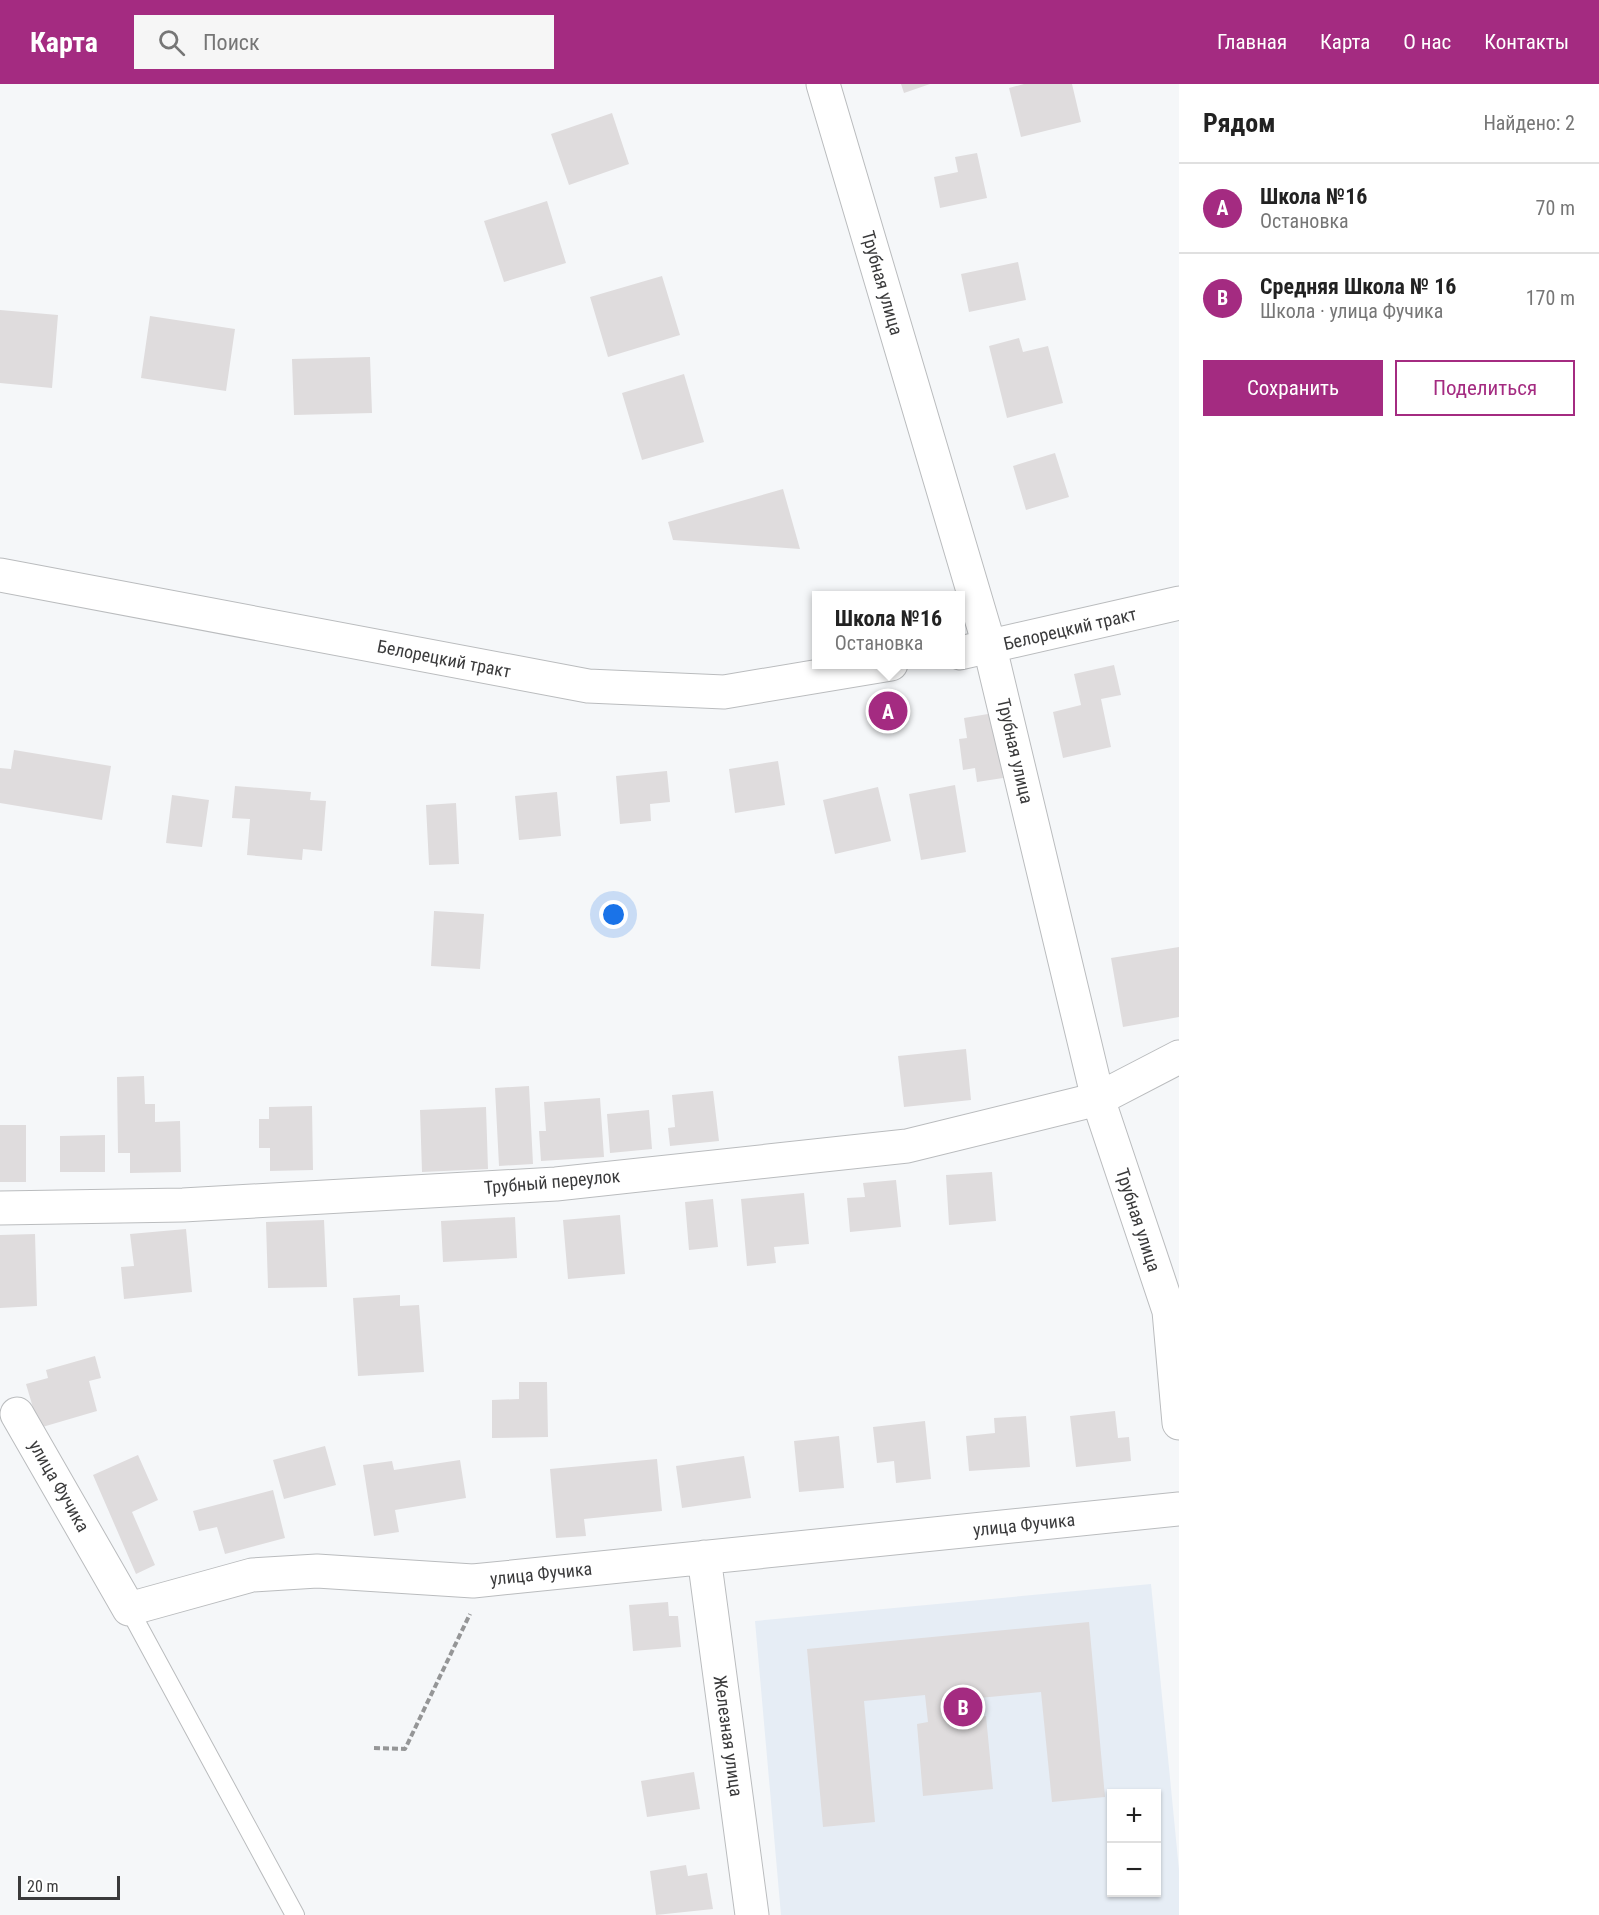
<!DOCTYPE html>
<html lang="ru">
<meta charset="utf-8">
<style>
:root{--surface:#fff;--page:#f6f6f6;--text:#222;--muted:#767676;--line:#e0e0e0;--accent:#a42b81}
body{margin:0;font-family:"Roboto Condensed",sans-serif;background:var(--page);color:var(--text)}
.controls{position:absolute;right:18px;bottom:18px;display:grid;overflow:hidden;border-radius:0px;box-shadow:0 2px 4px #0004}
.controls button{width:54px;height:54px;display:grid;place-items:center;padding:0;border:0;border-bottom:2px solid var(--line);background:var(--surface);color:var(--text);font:30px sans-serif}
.scale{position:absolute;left:18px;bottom:15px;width:102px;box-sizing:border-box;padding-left:6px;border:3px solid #3a3a3b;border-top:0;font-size:16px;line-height:21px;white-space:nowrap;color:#3a3a3b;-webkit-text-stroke:4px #fff;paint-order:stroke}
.you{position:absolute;left:614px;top:831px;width:21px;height:21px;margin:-15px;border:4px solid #fff;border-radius:50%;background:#1a73e8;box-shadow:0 0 0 9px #1a73e833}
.badge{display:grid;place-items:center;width:39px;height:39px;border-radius:50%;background:var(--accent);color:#fff;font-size:20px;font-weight:700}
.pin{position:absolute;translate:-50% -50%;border:3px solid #fff;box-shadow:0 2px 6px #0006}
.popup{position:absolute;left:812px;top:507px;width:153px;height:78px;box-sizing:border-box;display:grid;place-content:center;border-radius:0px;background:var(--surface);filter:drop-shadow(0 2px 4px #0005);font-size:20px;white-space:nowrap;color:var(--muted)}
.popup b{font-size:22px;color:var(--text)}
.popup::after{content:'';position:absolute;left:50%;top:100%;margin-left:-12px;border:12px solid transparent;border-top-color:var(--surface)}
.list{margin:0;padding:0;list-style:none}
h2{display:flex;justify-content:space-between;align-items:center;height:78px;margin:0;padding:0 24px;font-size:26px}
h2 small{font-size:20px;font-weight:400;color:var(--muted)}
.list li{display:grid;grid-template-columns:39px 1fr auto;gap:18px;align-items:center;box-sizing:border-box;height:90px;padding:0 24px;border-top:2px solid var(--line)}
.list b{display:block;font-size:22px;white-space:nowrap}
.list p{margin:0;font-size:20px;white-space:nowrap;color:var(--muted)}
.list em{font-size:20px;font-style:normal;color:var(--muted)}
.actions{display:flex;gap:12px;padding:18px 24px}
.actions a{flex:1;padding:14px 0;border:2px solid var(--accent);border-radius:0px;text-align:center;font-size:21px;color:var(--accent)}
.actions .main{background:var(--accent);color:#fff}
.icon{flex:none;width:33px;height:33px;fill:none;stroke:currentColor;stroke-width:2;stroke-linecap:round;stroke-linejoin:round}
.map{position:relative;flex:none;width:1179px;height:1831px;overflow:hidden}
header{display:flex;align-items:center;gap:36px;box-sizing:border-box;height:84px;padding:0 30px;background:var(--accent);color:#fff}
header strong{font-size:28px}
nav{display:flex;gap:33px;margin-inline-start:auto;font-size:21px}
.search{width:420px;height:54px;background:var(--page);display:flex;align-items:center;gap:15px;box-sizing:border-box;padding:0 21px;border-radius:0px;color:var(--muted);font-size:22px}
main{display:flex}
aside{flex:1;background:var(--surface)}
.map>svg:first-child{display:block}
</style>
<header>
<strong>Карта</strong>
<div class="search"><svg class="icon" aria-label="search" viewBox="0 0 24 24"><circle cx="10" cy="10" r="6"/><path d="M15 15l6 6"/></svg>Поиск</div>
<nav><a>Главная</a><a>Карта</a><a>О нас</a><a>Контакты</a></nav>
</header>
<main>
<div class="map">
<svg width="1179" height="1831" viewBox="0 0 1179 1831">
<rect width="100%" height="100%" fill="#f5f7f9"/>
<path fill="#e6edf5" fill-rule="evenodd" d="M1151,1500L1179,1786V1831H781L755,1537ZM1112,1710H1156V1808H1112Z"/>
<path fill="#dfdcdd" d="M901,0H930L904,9Z
M1024,0H1072L1081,38L1021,53L1009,4Z
M612,29L629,80L569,101L551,50Z
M977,69L987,114L940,124L934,93L958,88L955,73Z
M547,117L566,179L504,198L484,137Z
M1018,178L1026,216L969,228L961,190Z
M662,192L680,251L608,273L590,213Z
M0,226L58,231L52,304L0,299Z
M150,232L235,245L226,307L141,294Z
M1019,254L1023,268L1048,262L1063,319L1007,334L989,262Z
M370,273L372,329L294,331L292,275Z
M684,290L704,358L642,376L622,309Z
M1055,369L1069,413L1026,426L1013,382Z
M783,405L800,465L673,456L668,438Z
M1114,581L1121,611L1101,615L1111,663L1063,674L1053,628L1081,621L1074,590Z
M994,629L1003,694L977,698L975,684L963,686L959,655L967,654L964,634Z
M14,666L111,682L102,736L0,719V684L11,685Z
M778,677L785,721L735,729L729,685Z
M667,687L670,718L650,720L651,737L620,740L616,692Z
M955,701L966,768L921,776L909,710Z
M235,702L311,708L310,716L326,717L322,767L303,765L302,776L247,771L250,735L232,734Z
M878,703L891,757L835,770L823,716Z
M557,708L561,752L519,756L515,712Z
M172,711L209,716L202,763L166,759Z
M456,719L459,780L429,781L426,721Z
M434,827L484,830L480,885L431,882Z
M1179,863V933L1123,943L1111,874Z
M966,965L971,1016L904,1023L898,972Z
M144,992L145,1020H155V1038L180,1037L181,1088L130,1089V1069H118L117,993Z
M529,1002L533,1080L499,1082L495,1004Z
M713,1007L719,1057L670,1062L668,1044L675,1043L672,1011Z
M600,1014L604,1073L541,1077L539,1047H546L544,1018Z
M312,1022L313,1086L270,1087V1064H259V1035H269V1023Z
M486,1023L488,1085L422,1088L420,1026Z
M649,1026L652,1065L610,1069L607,1030Z
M0,1041H26V1098H0Z
M105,1051V1088H60V1052Z
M992,1088L996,1137L949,1141L946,1091Z
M896,1096L901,1143L850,1148L847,1114L865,1113L863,1099Z
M804,1109L809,1160L774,1163L776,1179L747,1182L741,1115Z
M713,1115L718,1163L689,1166L685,1118Z
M620,1131L625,1190L568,1195L563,1136Z
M515,1133L517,1174L443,1178L441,1137Z
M324,1136L327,1203L268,1204L266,1138Z
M186,1145L192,1208L124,1215L121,1183L134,1182L130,1150Z
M35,1150L37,1222L0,1224V1151Z
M400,1211V1222L419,1221L424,1288L358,1292L353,1214Z
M95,1272L101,1294L89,1297L97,1327L39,1344L26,1300L48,1294L46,1286Z
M519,1298H547L548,1353L492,1354V1316L519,1315Z
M1115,1327L1118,1354L1129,1353L1131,1377L1076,1383L1070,1332Z
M1026,1332L1030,1383L969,1387L966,1352L995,1349L994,1334Z
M925,1337L931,1395L896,1399L894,1377L877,1379L873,1343Z
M839,1352L844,1404L799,1408L794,1357Z
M325,1362L336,1401L284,1415L273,1376Z
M138,1371L158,1416L132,1428L155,1481L136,1490L93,1391Z
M744,1372L751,1414L682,1424L676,1382Z
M657,1375L662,1427L584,1435L586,1452L556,1454L550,1385Z
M460,1376L466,1414L395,1426L399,1448L374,1452L363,1381L392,1377L394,1386Z
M273,1406L285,1454L225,1470L217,1443L199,1447L193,1427Z
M668,1518L669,1532H678L681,1563L633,1567L629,1521Z
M1089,1538L1105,1713L1052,1718L1041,1608L969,1615L971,1633L986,1632L993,1705L923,1712L917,1640L928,1638L925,1611L864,1617L875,1738L823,1743L807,1565Z
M694,1688L700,1725L647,1733L641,1697Z
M686,1781L688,1792L707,1789L713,1825L656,1831L650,1787Z"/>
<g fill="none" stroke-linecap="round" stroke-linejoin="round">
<g stroke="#babcbe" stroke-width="20">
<path id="service" d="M129,1525L295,1831"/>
</g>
<g stroke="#babcbe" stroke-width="35">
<path id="minor" d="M823,0L990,564L1098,1015L1169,1227L1179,1339
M0,1124L183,1121L556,1100L907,1062L1098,1015L1179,973
M17,1330L129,1525L252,1491L317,1487L473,1497L1179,1425
M704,1473L752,1831"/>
</g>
<g stroke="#babcbe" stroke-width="35">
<path id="tertiary" d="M0,491L588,602L724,608L891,580
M960,569L1179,519"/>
</g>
<path stroke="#959697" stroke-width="4" stroke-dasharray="6 3" stroke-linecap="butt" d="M374,1664L405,1665L470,1530"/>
<use href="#service" stroke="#fff" stroke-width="18"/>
<use href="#minor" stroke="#fff" stroke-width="33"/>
<use href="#tertiary" stroke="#fff" stroke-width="33"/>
</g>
<g text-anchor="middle" stroke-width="4.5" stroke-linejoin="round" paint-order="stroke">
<g font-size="18" fill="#3a3a3b" stroke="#fff">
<text transform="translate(882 199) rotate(74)" y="6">Трубная улица</text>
<text transform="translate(1070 545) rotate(-13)" y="6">Белорецкий тракт</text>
<text transform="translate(444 575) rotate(11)" y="6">Белорецкий тракт</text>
<text transform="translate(1015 667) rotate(77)" y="6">Трубная улица</text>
<text transform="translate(552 1098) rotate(-5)" y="6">Трубный переулок</text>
<text transform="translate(1138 1136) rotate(72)" y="6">Трубная улица</text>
<text transform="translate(59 1402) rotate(60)" y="6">улица Фучика</text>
<text transform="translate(1024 1441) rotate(-6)" y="6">улица Фучика</text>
<text transform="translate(541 1490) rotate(-6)" y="6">улица Фучика</text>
<text transform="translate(728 1652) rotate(82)" y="6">Железная улица</text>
</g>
</g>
</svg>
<div class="controls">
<button>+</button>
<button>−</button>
</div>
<div class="scale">20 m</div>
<div class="you"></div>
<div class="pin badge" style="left:888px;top:627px">A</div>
<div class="popup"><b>Школа №16</b>Остановка</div>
<div class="pin badge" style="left:963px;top:1623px">B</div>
</div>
<aside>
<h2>Рядом<small>Найдено: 2</small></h2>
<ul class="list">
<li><span class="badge">A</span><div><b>Школа №16</b><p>Остановка</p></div><em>70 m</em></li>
<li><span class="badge">B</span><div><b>Средняя Школа № 16</b><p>Школа · улица Фучика</p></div><em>170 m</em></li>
</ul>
<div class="actions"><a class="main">Сохранить</a><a>Поделиться</a></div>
</aside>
</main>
